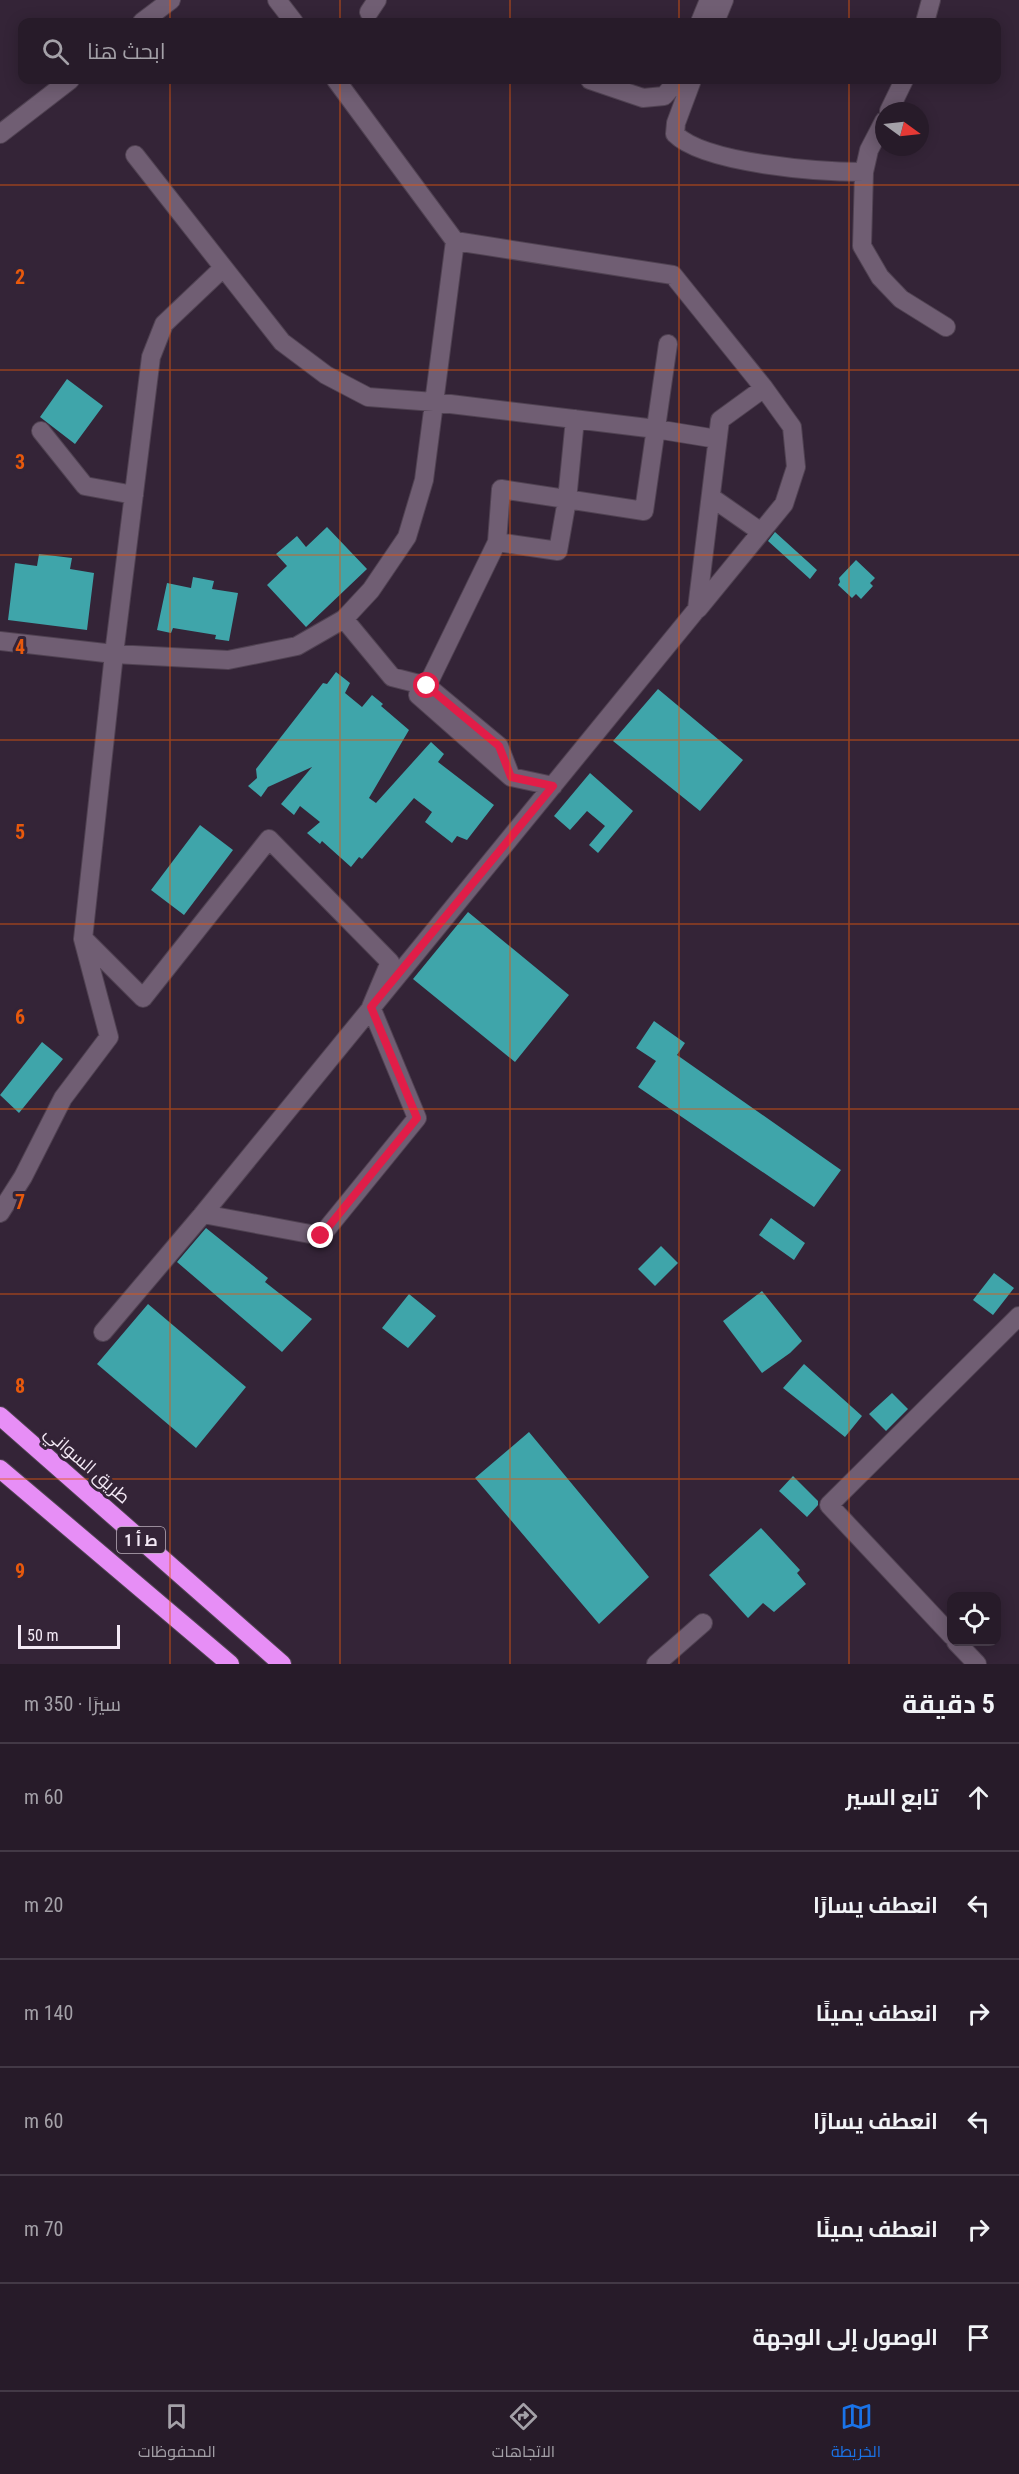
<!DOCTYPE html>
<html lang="ar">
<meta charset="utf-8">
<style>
:root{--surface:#271b29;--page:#332835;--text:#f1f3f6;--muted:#a4a1a8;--line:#433946;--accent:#1a73e8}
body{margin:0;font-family:"Roboto Condensed",Cairo,sans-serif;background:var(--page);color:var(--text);direction:rtl}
.controls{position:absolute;right:18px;bottom:18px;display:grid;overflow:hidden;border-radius:12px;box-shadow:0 3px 15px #0003}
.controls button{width:54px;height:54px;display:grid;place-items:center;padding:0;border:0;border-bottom:2px solid var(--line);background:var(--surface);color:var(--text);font:30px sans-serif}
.compass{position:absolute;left:875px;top:102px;width:54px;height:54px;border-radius:50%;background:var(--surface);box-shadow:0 3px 15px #0003;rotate:105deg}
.scale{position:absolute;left:18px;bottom:15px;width:102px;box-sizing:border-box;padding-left:6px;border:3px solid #f3e9f5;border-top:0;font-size:16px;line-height:21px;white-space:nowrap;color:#f3e9f5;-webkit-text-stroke:4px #342437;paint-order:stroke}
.stop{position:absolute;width:18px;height:18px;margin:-14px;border:4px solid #e11d48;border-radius:50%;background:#fff}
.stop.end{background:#e11d48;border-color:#fff;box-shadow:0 2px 6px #0008}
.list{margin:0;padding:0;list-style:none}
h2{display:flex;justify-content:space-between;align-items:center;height:78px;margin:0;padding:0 24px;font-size:26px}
h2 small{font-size:20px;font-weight:400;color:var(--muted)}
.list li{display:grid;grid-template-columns:39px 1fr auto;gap:18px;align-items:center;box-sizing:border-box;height:108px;padding:0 24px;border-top:2px solid var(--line)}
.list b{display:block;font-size:22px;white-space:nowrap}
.list em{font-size:20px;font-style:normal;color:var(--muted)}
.icon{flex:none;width:33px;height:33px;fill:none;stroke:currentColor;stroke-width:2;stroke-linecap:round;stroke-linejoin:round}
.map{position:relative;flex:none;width:1019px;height:1664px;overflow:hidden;direction:ltr}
.search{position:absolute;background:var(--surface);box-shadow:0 3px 15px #0003;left:18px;right:18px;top:18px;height:66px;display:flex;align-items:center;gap:15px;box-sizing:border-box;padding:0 21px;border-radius:12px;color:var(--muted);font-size:22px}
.sheet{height:726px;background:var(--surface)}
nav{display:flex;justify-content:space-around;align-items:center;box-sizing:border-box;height:84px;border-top:2px solid var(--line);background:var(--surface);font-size:16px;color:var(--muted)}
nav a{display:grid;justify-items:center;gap:3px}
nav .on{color:var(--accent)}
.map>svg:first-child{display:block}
</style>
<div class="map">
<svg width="1019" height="1664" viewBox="0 0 1019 1664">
<rect width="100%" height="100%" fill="#342437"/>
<path fill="#3fa5aa" d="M67,379L103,406L75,444L40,417Z
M327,527L367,569L306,627L267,585L287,566L276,554L297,536L306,547Z
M775,532L817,570L810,579L768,541Z
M39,554L72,558L70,569L94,573L87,630L8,620L15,563L37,566Z
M856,560L875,578L870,583L873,586L861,599L856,594L852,598L838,585L840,582L839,578Z
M193,577L214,581L212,589L238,593L229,641L215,639L216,635L173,628L171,633L157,630L167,583L191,588Z
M336,672L350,683L345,693L362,707L372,695L383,704L381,706L409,730L369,798L376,803L431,742L444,754L438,762L494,805L467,840L457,836L452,843L425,822L432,812L414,798L362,859L359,857L351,867L322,841L320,844L307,833L320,822L300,806L294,815L281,804L312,767L268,787L261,797L248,786L257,778L256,769L323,683L327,684Z
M658,689L743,760L700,811L613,741Z
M590,773L633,811L598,853L589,845L605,826L587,811L570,830L554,816Z
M200,825L233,850L184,915L151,890Z
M468,912L569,995L515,1062L413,979Z
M654,1021L685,1043L677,1055L841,1170L814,1207L638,1087L656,1061L636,1048Z
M42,1042L63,1059L19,1113L0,1095Z
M771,1218L805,1243L794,1260L759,1235Z
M206,1228L268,1278L265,1282L312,1319L282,1352L177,1262Z
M661,1246L678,1263L655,1286L638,1269Z
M994,1273L1014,1288L993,1315L973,1300Z
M762,1291L802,1341L790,1353L762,1373L723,1321Z
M409,1294L436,1316L408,1348L382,1328Z
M148,1304L246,1387L196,1448L97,1364Z
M804,1364L862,1416L845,1437L783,1388Z
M892,1393L908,1409L886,1431L869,1414Z
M529,1432L649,1577L599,1624L475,1478Z
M793,1476L818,1501V1505L807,1517L779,1491Z
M761,1528L800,1570L797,1573L806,1584L774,1612L763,1603L748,1618L709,1575Z"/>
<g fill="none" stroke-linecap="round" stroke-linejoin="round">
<g stroke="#504252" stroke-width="20">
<path id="minor" d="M277,0L294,22
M369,12L377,0
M142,22L171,0
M700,22L709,0
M715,22L724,0
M925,22L931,0
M590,80L643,98L664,96L678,80
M692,80L676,123L675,134C705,164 821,172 864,172
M889,111L904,80
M884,121L869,150L864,172L862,246L880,277L901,299L946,327
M0,134L70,80
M135,155L282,342L326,375L368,397L434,402L656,429L717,439
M455,241L673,275L764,388L792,427L796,467L784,504L698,609
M41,431L85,486L134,495
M711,497L761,532
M497,542L558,551L567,500L575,419
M344,619L392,677L427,686L499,746L511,777
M0,641L114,654L228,660L297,646L344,619L371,590L407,537L424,480L455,241L336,80
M427,686L497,542L501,489L644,511L668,344
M418,695L511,777L553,786
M85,940L143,998L269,839L390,962L371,1007L417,1118L321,1236L203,1214
M0,1213L23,1177L63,1098L109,1037L83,939L114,654L151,357L164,324L223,268
M103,1332L203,1214L697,609L720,420L764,388
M952,1636L829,1505L1019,1316
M956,1642L977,1664
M656,1664L703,1623"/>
</g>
<g stroke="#504252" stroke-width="20">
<path id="highway" d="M0,1416L282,1664
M0,1469L230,1664"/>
</g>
<use href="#minor" stroke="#705e73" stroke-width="18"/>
<use href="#highway" stroke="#e78ef6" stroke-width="18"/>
</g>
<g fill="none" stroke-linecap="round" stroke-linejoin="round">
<path stroke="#e11d48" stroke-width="8" d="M321,1236L417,1118L371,1007L553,786L511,777L499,746L427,686"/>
</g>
<path fill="none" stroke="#e8590c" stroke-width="1.5" stroke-opacity="0.55" d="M170,0V22M340,0V22M510,0V22M679,0V22M849,0V22M170,80V1664M340,80V1664M510,80V1664M679,80V1664M849,80V1664M0,185H1019M0,370H1019M0,555H1019M0,740H1019M0,924H1019M0,1109H1019M0,1294H1019M0,1479H1019"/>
<g text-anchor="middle" stroke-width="6" stroke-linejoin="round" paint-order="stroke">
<rect fill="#342437" stroke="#baaebc" stroke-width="1.5" x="117" y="1527" width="48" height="26" rx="4.5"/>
<g font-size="16" font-weight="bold" fill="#f3e9f5">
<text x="141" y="1546">ط أ 1</text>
</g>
<g font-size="18" fill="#f3e9f5" stroke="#342437">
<text transform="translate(87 1465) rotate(41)" y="6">طريق السواني</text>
</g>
</g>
<g font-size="20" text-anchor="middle" font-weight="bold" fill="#e8590c" stroke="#342437" stroke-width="6" stroke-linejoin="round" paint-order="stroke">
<text x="20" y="284">2</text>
<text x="20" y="469">3</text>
<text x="20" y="654">4</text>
<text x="20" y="839">5</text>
<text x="20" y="1024">6</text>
<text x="20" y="1209">7</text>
<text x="20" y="1393">8</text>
<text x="20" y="1578">9</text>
</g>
</svg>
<div class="controls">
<button><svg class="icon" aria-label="locate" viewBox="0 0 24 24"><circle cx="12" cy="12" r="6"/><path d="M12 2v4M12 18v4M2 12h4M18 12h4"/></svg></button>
</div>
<svg class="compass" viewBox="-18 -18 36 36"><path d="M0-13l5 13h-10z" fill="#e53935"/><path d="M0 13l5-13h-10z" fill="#a4a1a8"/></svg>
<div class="scale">50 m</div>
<div class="stop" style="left:427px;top:686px"></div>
<div class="stop end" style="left:321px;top:1236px"></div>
<div class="search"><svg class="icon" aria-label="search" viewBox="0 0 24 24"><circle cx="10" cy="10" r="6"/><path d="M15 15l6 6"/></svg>ابحث هنا</div>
</div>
<section class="sheet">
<h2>5 دقيقة<small>سيرًا · 350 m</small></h2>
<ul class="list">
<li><svg class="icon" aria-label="ahead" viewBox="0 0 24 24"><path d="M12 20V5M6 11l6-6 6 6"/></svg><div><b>تابع السير</b></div><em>60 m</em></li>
<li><svg class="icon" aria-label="left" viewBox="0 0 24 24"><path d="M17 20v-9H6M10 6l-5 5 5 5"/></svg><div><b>انعطف يسارًا</b></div><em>20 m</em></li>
<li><svg class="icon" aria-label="right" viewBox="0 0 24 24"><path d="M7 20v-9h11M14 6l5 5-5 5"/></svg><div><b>انعطف يمينًا</b></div><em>140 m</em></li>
<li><svg class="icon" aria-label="left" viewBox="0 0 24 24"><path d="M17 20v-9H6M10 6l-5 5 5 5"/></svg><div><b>انعطف يسارًا</b></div><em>60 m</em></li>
<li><svg class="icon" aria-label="right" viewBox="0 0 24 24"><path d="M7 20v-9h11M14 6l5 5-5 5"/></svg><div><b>انعطف يمينًا</b></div><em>70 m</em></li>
<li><svg class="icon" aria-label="arrive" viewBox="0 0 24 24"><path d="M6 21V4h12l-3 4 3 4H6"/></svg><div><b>الوصول إلى الوجهة</b></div></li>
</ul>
</section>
<nav>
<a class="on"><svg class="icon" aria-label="map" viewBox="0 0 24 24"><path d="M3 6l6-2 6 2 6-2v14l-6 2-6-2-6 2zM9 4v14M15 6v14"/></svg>الخريطة</a>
<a><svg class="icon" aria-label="directions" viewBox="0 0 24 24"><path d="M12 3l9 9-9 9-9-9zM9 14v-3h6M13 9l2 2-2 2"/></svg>الاتجاهات</a>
<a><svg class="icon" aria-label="saved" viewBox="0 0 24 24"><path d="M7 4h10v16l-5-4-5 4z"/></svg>المحفوظات</a>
</nav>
